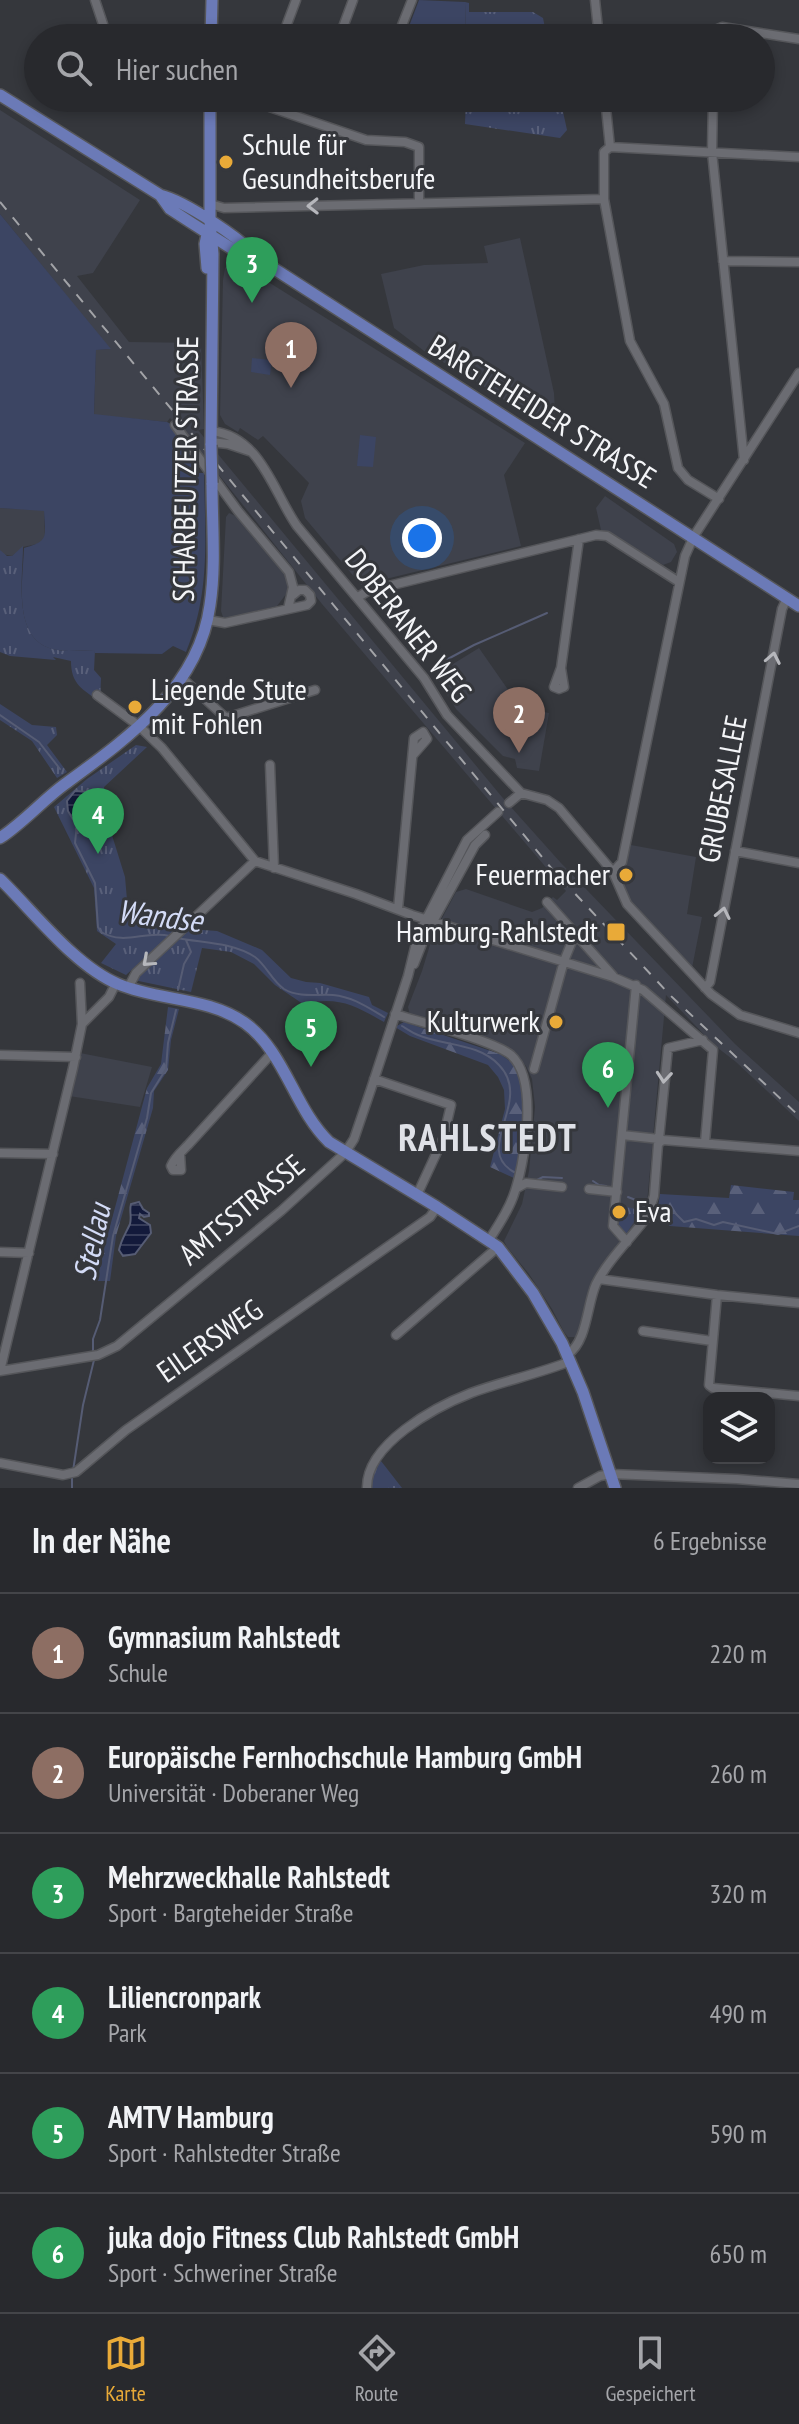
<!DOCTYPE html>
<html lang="de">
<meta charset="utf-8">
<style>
:root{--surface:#28292d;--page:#343539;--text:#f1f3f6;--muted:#a5a6aa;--line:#444549;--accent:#e9aa38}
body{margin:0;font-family:"PT Sans Narrow",sans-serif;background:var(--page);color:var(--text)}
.controls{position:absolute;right:24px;bottom:24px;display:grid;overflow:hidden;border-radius:16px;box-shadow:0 4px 12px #0003}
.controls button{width:72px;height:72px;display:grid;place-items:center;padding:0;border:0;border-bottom:2px solid var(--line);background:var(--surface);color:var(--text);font:40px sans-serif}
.you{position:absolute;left:422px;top:538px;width:28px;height:28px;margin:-20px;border:6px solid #fff;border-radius:50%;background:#1a73e8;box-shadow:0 0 0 12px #1a73e833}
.badge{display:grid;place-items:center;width:52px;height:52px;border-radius:50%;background:var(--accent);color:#fff;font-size:26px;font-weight:700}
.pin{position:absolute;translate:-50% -66px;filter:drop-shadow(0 2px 4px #0008)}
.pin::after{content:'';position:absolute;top:42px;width:28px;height:24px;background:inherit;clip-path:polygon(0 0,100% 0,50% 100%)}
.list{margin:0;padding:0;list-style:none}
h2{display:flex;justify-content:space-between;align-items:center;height:104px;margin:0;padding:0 32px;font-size:34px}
h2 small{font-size:26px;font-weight:400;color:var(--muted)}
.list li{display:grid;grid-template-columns:52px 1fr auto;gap:24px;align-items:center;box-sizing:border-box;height:120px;padding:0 32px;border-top:2px solid var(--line)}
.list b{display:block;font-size:30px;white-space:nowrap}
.list p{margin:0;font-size:26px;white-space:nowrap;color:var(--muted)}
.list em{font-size:26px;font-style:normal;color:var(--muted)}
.icon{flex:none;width:44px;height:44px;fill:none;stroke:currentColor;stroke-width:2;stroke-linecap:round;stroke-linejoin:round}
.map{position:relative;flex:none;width:799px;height:1488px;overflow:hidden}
.search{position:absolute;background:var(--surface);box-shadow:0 4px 12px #0003;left:24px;right:24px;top:24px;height:88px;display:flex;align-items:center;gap:20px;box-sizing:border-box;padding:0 28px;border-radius:44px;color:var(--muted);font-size:30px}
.sheet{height:824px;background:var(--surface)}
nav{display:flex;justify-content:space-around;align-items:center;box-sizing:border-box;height:112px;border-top:2px solid var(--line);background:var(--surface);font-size:22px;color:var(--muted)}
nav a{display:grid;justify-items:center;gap:4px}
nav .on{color:var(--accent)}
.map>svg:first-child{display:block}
</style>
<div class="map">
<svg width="799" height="1488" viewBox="0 0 799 1488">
<defs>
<pattern id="forest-firs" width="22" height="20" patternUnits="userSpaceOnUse" patternTransform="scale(2)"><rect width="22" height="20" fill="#3c4563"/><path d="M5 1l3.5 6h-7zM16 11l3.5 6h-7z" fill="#59607a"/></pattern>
<pattern id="park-tufts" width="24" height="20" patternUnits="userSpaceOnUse" patternTransform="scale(2)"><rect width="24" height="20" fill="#3c4563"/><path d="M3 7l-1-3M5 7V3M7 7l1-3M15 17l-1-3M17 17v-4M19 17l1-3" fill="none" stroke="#59607a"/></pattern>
<pattern id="water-rules" width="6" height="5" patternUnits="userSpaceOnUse" patternTransform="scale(2)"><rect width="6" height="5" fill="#131a3b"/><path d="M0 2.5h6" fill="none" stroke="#363c58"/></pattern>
</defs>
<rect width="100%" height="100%" fill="#35373c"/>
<path fill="#3f424c" d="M0,110L140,200L93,273L77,276L129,342L201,343L204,429L198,430L502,797L561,863L735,1044L799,1102V1121L736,1062L714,1045L666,995L645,1225L602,1276L578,1337H568L564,1332L552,1309L529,1274L507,1247L504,1241L522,1204L529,1171L535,1107L532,1079L526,1066L507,1049L410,1015L408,1007L422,971L433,935L456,892L466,889L532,912L542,908L553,897L557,900L566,891L322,604L191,440L170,418L167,422L94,415L96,350L110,349L0,214Z
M520,238L554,393L556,429L521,411L463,373L428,354L394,328L381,274L424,265L488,263L484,246Z
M230,263H238L525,443L504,475L521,546L361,585L305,518L301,501L309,483L263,436L258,440L240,428L238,432L225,424L220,415L223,280L225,268Z
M605,496L674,544L677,552L671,562L663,565L613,534L601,530L596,508Z
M0,508L44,510L45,538L42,543L23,547L12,556L2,554L0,550Z
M229,513L238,517L287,574L290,589L277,606L227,618L223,617L221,611L226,517Z
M479,648L520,707L549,713L539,771L517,768L515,759L503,756L456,709L435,675Z
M631,845L696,857L687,914L702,917L692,968L628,901L623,891V876Z
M80,1053L152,1067L140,1107L69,1096Z"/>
<path fill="#3c4563" d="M419,0L465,2L466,38H399L403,28L408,29Z
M0,214L111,349L96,350L94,414L167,422L173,425L197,459L196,473H204C205,537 211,592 186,652L173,646L162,654L95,653V650C82,650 69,652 57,650C11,643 23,580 24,548C50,541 45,536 44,511L0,508Z
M252,358L272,360L270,375L251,372Z
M360,435L376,437L373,467L357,466Z"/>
<path fill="url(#forest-firs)" d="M168,1007L179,1009L171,1040L168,1070L154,1091L153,1108L116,1236L110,1281H97L105,1245L147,1088L161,1064Z
M404,1022L500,1054L515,1065L521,1078L525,1104L516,1179L490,1167L505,1109L504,1090L498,1077L488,1065L410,1036L395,1027Z
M731,1185L794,1192L793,1200H799V1236L670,1226L653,1215L658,1207L660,1194L729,1198Z"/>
<path fill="url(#park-tufts)" d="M465,2L469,3V12H533L543,18L547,38H466Z
M466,98H560L567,130L560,138L465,124Z
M23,546C23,579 11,643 57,650C69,652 83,650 95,650L94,670L101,678L100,702C83,689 71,685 71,661L53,657L56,660L10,656L0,652V550L7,556H12Z
M0,704L32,725L56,727L57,735L47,745L67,772L57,778L32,741L0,720Z
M136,745L147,747L104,787L111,832L125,877L129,923L177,928L126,975L101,963L116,944L97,931L94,888L54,807L87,779Z
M189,929L217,931L262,950L291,978L306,982L320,983L369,997L372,1005L388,1013L384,1022C354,1005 338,996 303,1004L275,985L254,964L231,952L202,948L191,992L134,980Z
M625,1206L641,1211L624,1237L617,1228Z
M381,1461L402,1488H371L372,1472Z"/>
<path fill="url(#water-rules)" stroke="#565c74" stroke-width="2" d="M75,791L88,792L98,798L99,808L97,827L92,830L77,826L68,811L67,801Z
M139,1202L143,1209L149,1213V1216L144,1217L140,1214L139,1218L150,1225L151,1233L135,1254L123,1256L119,1250C121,1240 126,1233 130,1224C132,1217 129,1211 131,1204Z"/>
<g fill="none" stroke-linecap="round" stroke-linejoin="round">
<path stroke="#565c74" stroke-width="2" d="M431,668L474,645L547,613
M0,715L39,742L60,769
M77,824L75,843L95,883L98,927L101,932C126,946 144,930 170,936
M177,938C202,943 232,942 255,957C266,965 272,981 284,989C299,998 317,994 333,995C353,997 367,1007 384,1017
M178,990L184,964L191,952L186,940
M402,1026C407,1029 413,1033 418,1035C444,1046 479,1043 499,1065C534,1101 472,1149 514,1172
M537,1180L543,1177L562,1178
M593,1181L599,1185L606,1186
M628,1197L643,1203
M659,1211L675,1213L684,1222L696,1219L714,1225L723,1222L778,1234L799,1226
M93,1353V1339L100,1320L113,1236L147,1118L151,1093L166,1069L168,1043L176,1010
M73,1471L83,1405L94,1360
M72,1488V1477"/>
<g stroke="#55565a" stroke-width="11">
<path id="minor" d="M95,0L103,24
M595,0L599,38
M287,24L296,0
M339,38L353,0
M397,38L412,0
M715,38V30L722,27L799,39
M243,98L366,140L405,142L419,147V203
M605,98L610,147L604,152V199L630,341L664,404L678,468L688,480L719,499
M713,98L712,152L744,460
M610,147L799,157
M210,204L224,208L604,199
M723,261L799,262
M175,425L238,511L289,572L293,587L288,609
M211,431C261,436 273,492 297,526L424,678L447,715L521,793L547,800L559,808L613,872L627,904L711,994L740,1015L799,1033
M211,442L228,444L249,451
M358,597L368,591L596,535L607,536L679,582
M208,620L225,623L307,605L311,601L310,595L305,590H299L293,595
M561,668L564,687L559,689L554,687L561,668L579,539
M182,678L226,718L315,690
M97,695L139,726L162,748L255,861L356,894L412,915L613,977L643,990L713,1050L705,1142
M270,765L274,868
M509,803L521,793
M735,851L799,863
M613,872L622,862L685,556L694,536L799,373
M547,902L613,976
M398,909L414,738L423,732L427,739L413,755
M414,964L425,936L475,845L485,835
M80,983L82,1024
M128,988L136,973L255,861
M705,988L710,982L782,609L787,598
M395,1014C420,1022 494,1041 511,1055C539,1080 525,1165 513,1197C507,1213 498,1226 489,1240
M0,1055L76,1057
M534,1069L564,961L575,934
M374,1079L451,1105L443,1139L417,1195
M622,1135L659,1139
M663,1140L799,1151
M0,1153L53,1154
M180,1154L181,1170H173L171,1166C174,1158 182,1151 188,1145L272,1053
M517,1188L526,1183L562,1187
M589,1189L617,1192
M627,1242L613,1226L636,985
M0,1252L29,1253
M599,1279L717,1295L799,1303
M717,1295L709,1385L713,1388L799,1396
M643,1331L712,1341
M396,1335L498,1247
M568,1354C587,1342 587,1304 596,1284C608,1260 631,1238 647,1217L654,1196L658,1144L663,1140L659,1139L668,1048L703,1040
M0,1371L98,1355L117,1346L281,1211L345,1153L354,1139L371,1089L408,976L418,935L467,840L498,812
M0,1371L73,1068L82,1024L109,997L116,983
M0,1463L63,1475L76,1472L126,1430L430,1217L437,1207
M367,1488C366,1444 435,1407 471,1393C504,1381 538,1374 571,1361
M578,1488L600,1476L611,1474L737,1479L799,1484"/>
</g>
<g stroke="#55565a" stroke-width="14">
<path id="major" d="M211,38L212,0
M0,95L160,195C185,201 242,239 259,259L799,606
M210,98V222L213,254L211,445
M160,195L170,209L190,222L245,257L259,259
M207,268L205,244L208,230
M0,838C23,823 43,800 65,784C128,738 199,688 210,605C216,566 212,523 212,483
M0,879C34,912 75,966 118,984C159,1001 208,997 245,1023C285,1052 294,1108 329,1142L437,1207L498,1247L533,1293L562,1343L583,1392L615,1488"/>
</g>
<use href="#minor" stroke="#6b6c72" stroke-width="8"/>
<use href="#major" stroke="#6b7ab7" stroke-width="11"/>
<path stroke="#a2a3a7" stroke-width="2" stroke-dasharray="10 10" stroke-linecap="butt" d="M0,202L552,869L671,996L799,1116"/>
<g stroke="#55565a" stroke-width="14" stroke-linecap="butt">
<path id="major-bridge" d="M211,445L212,483"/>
</g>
<use href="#major-bridge" stroke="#6b7ab7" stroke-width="11"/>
</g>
<defs><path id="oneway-chevron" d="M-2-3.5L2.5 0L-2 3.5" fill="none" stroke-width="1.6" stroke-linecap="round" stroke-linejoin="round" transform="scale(2)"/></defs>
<g stroke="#b6b7bc">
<use href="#oneway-chevron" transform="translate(313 206) rotate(179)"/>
<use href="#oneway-chevron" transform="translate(773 658) rotate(-79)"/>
<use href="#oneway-chevron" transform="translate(723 913) rotate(-78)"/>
<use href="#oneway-chevron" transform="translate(148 961) rotate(138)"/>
<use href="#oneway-chevron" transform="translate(664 1077) rotate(95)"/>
</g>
<g fill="#e9aa38" stroke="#35373c" stroke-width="3">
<circle cx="226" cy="162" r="8"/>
<circle cx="135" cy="707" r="8"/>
<circle cx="626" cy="875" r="8"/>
<rect x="606" y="922" width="20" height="20" rx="4"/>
<circle cx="556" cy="1022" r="8"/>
<circle cx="619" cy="1212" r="8"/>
</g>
<g text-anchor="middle" stroke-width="6" stroke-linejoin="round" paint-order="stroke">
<g font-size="30" fill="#f4f5f8" stroke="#35373c" text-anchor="start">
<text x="242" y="155">Schule für<tspan x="242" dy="34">Gesundheitsberufe</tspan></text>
<text x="151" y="700">Liegende Stute<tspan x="151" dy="34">mit Fohlen</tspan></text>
<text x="610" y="885" text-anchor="end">Feuermacher</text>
<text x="598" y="942" text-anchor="end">Hamburg-Rahlstedt</text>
<text x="540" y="1032" text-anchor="end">Kulturwerk</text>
<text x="635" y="1222">Eva</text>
</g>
<g font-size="30" fill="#f4f5f8" stroke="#35373c">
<text transform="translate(542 412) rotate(32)" y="10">BARGTEHEIDER STRASSE</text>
<text transform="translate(186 469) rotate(-89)" y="10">SCHARBEUTZER STRASSE</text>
<text transform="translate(408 626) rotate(52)" y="10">DOBERANER WEG</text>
<text transform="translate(723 789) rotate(-79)" y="10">GRUBESALLEE</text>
<text transform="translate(242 1210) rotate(-40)" y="10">AMTSSTRASSE</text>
<text transform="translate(210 1341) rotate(-35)" y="10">EILERSWEG</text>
</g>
<g font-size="32" font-style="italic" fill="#d3dbf6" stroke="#35373c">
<text transform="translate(160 916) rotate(7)" y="11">Wandse</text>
<text transform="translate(92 1242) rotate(-78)" y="11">Stellau</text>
</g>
<g font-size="38" font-weight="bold" letter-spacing="2" fill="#dfe1e7" stroke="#35373c">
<text x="488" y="1151">RAHLSTEDT</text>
</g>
</g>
</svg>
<div class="controls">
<button><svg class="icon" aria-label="layers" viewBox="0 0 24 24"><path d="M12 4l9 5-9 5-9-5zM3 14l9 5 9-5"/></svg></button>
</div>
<div class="you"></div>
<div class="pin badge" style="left:291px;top:388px;background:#8d6e63">1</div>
<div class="pin badge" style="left:519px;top:753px;background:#8d6e63">2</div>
<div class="pin badge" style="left:252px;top:303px;background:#2e9e5b">3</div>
<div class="pin badge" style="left:98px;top:854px;background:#2e9e5b">4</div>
<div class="pin badge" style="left:311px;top:1067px;background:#2e9e5b">5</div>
<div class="pin badge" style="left:608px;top:1108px;background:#2e9e5b">6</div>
<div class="search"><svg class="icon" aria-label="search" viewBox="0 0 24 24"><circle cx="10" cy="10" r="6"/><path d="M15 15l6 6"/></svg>Hier suchen</div>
</div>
<section class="sheet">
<h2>In der Nähe<small>6 Ergebnisse</small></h2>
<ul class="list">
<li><span class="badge" style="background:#8d6e63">1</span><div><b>Gymnasium Rahlstedt</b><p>Schule</p></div><em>220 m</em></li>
<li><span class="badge" style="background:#8d6e63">2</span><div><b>Europäische Fernhochschule Hamburg GmbH</b><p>Universität · Doberaner Weg</p></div><em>260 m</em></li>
<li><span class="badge" style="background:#2e9e5b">3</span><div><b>Mehrzweckhalle Rahlstedt</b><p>Sport · Bargteheider Straße</p></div><em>320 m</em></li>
<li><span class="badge" style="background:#2e9e5b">4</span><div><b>Liliencronpark</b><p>Park</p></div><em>490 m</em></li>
<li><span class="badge" style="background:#2e9e5b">5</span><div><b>AMTV Hamburg</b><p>Sport · Rahlstedter Straße</p></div><em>590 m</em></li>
<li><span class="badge" style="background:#2e9e5b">6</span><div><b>juka dojo Fitness Club Rahlstedt GmbH</b><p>Sport · Schweriner Straße</p></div><em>650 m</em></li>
</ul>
</section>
<nav>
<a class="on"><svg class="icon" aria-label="map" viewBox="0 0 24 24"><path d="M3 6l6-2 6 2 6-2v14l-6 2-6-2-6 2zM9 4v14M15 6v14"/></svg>Karte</a>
<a><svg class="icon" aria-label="directions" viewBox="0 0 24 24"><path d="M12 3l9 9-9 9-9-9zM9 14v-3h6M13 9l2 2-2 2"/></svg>Route</a>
<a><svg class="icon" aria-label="saved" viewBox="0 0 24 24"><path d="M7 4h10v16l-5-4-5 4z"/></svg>Gespeichert</a>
</nav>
